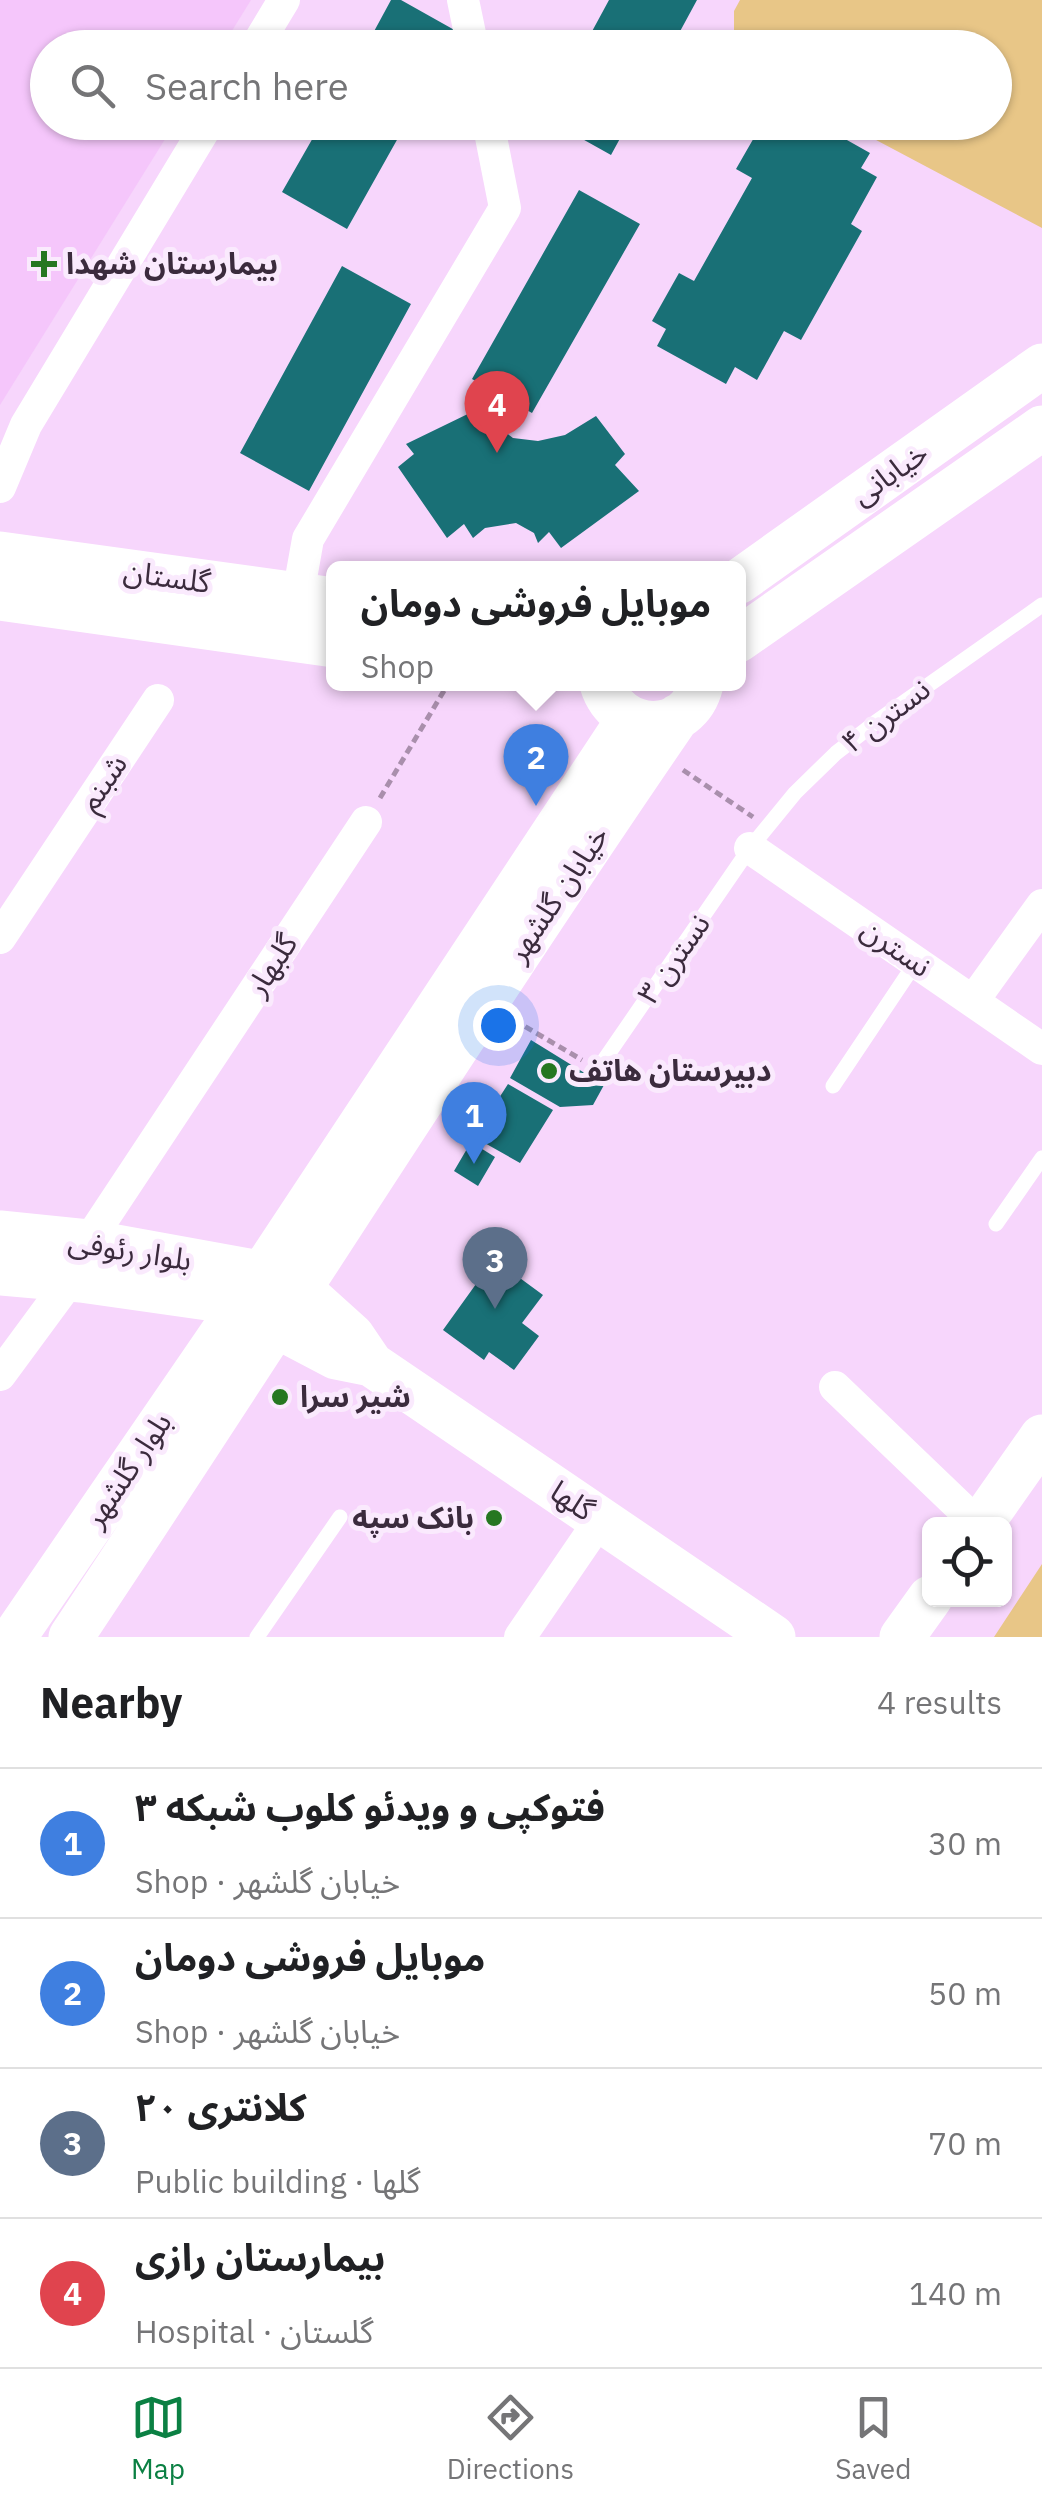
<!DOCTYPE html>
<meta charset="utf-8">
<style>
:root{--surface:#fff;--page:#f2f2f2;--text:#202124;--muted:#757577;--line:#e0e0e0;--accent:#0b8043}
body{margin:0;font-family:"IBM Plex Sans","Noto Sans Arabic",sans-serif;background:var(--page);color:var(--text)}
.controls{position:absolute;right:30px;bottom:30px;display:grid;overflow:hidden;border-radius:15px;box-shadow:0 2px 8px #0004}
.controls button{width:90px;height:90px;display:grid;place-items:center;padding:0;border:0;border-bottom:2px solid var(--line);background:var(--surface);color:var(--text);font:50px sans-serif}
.you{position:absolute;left:498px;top:1025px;width:35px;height:35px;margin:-25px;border:8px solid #fff;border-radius:50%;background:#1a73e8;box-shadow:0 0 0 15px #1a73e833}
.badge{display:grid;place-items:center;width:65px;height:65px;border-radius:50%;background:var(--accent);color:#fff;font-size:32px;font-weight:700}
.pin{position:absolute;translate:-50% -82px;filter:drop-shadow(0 2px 5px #0008)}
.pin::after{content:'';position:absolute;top:52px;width:35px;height:30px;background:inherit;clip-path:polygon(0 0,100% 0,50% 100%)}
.popup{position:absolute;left:326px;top:561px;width:420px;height:130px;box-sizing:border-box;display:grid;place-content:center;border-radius:15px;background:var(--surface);filter:drop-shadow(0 2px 8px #0005);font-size:32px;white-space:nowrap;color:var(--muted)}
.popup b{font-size:38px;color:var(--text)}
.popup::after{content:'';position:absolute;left:50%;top:100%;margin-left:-20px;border:20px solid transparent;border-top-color:var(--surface)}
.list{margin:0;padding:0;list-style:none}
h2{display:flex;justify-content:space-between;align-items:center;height:130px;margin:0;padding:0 40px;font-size:42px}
h2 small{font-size:32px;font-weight:400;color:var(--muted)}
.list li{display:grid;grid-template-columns:65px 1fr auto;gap:30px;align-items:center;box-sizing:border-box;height:150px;padding:0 40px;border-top:2px solid var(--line)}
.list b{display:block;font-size:38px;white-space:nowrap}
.list p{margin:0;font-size:32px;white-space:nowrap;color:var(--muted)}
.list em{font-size:32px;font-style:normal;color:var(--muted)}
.icon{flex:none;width:55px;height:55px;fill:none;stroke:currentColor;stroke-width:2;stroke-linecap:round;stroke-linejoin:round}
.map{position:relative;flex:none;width:1042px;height:1637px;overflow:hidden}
.search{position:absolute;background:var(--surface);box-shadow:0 2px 8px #0004;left:30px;right:30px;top:30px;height:110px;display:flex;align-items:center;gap:25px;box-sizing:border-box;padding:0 35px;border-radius:55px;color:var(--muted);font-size:38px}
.sheet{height:730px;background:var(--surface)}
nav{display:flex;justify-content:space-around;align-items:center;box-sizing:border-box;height:140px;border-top:2px solid var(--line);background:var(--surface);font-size:28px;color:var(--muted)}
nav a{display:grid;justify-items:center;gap:5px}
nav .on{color:var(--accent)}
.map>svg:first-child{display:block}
</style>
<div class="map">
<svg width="1042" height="1637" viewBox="0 0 1042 1637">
<rect width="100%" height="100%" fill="#f7d6fc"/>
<path fill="#f5c6fb" d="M0,0H251L222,47L48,48V122L175,123L0,405Z"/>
<path fill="#e8c687" d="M740,0H1042V228L844,123L994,122V48L734,47V11Z
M1042,1564V1637H994Z"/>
<path fill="#197076" d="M391,0H401L458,32L449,48H365Z
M609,0H697L671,48H583Z
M322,122H407L347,229L282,192Z
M552,122H629L611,155Z
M763,122H776L785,127L787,122H815L870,153L861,168L877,177L851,224L862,231L801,340L784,331L757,380L735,367L726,384L657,346L666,329L652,321L679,273L694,281L752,178L736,169Z
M579,190L640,224L532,413L472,379Z
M342,266L411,304L309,491L240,453Z
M476,410L513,438L538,441L565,435L596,416L625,454L615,465L639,491L561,548L549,532L538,543L534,533L516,523L485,528L473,538L464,524L447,538L398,467L414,454L406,444Z
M531,1040L604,1085L593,1105L560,1107L510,1078Z
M508,1084L553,1110L520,1163L474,1137Z
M471,1142L495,1157L478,1186L454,1171Z
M494,1259L543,1295L522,1323L539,1336L514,1370L489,1352L484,1360L443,1330Z"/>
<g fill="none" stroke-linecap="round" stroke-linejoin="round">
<path stroke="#a98fac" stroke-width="5" stroke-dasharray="8 5" stroke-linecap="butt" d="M683,770L753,817
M380,798L448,684
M514,1020L582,1060"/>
<path stroke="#fff" stroke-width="15" d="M598,1069L750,848L795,793L836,753L876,722L1042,605
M833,1086L916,962
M996,1224L1042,1158
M257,1637L340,1517"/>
<path stroke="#fff" stroke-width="32" d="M463,0L473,48
M255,48L284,0
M0,487L26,425L209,122
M298,595L308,539L505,208L488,122
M750,848L1042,1049
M0,938L158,700
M973,1001L1042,905
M0,1375L70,1280L88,1242L366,822
M835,1387L978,1524
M520,1637L600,1520"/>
<path stroke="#fff" stroke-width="45" d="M0,554L334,600
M738,582L1042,366
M0,598L334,645
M738,640L1042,428
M602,684C618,735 688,738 701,684
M0,1233L88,1242L260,1273L301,1290L352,1336L371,1364L773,1637
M0,1273L81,1280L243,1303L277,1326L336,1357L371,1364
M981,1524L1042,1437
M14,1637L243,1303L629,719
M71,1637C275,1331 470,1019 678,716
M902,1637L930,1598"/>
</g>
<g fill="#267721" stroke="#faeafd" stroke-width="4">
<path d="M39 249h10v10h10v10h-10v10h-10v-10h-10v-10h10z"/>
<circle cx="549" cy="1071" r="10"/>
<circle cx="280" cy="1397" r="10"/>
<circle cx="494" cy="1518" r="10"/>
</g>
<g text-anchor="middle" stroke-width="10" stroke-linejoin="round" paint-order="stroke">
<g font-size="30" font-weight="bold" fill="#3b2b3d" stroke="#faeafd" text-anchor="start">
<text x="66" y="274">بیمارستان شهدا</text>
<text x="569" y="1081">دبیرستان هاتف</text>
<text x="300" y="1407">شیر سرا</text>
<text x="474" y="1528" text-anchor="end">بانک سپه</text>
</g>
<g font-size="30" fill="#3b2b3d" stroke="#faeafd">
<text transform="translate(890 474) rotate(-35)" y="10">خیابانی</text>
<text transform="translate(167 577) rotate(8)" y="10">گلستان</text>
<text transform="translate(886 716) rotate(-37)" y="10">نسترن ۴</text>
<text transform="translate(103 783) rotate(-56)" y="10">شبنم</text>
<text transform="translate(558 894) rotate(-56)" y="10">خیابان گلشهر</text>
<text transform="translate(896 948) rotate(35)" y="10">نسترن</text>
<text transform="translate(674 959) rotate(-55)" y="10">نسترن ٣</text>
<text transform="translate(272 965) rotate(-57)" y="10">گلبهار</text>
<text transform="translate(130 1251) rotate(9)" y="10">بلوار رئوفی</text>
<text transform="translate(128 1470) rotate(-56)" y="10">بلوار گلشهر</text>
<text transform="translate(572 1501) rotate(34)" y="10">گلها</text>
</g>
</g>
</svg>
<div class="controls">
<button><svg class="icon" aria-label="locate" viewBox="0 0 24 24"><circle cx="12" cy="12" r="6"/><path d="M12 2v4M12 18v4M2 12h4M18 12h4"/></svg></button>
</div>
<div class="you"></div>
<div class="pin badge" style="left:474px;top:1164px;background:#3f7fe0">1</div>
<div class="pin badge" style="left:536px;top:806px;background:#3f7fe0">2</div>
<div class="popup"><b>موبایل فروشی دومان</b>Shop</div>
<div class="pin badge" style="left:495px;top:1309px;background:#5c6f8a">3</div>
<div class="pin badge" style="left:497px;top:453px;background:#e0444e">4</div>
<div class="search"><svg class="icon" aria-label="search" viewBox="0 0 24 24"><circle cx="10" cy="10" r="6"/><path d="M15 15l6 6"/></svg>Search here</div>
</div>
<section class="sheet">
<h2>Nearby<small>4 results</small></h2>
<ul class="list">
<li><span class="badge" style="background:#3f7fe0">1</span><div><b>فتوکپی و ویدئو کلوب شبکه ۳</b><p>Shop · خیابان گلشهر</p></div><em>30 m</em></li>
<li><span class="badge" style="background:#3f7fe0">2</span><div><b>موبایل فروشی دومان</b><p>Shop · خیابان گلشهر</p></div><em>50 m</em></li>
<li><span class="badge" style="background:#5c6f8a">3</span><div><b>کلانتری ۲۰</b><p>Public building · گلها</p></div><em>70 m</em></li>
<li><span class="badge" style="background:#e0444e">4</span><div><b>بیمارستان رازی</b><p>Hospital · گلستان</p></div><em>140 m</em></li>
</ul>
</section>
<nav>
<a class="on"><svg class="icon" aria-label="map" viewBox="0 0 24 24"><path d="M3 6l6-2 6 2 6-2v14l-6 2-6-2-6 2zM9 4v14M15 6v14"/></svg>Map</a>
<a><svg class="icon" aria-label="directions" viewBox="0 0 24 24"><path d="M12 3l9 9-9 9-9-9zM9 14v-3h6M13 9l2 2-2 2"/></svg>Directions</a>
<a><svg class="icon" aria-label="saved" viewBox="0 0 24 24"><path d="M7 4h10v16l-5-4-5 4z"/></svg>Saved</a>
</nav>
